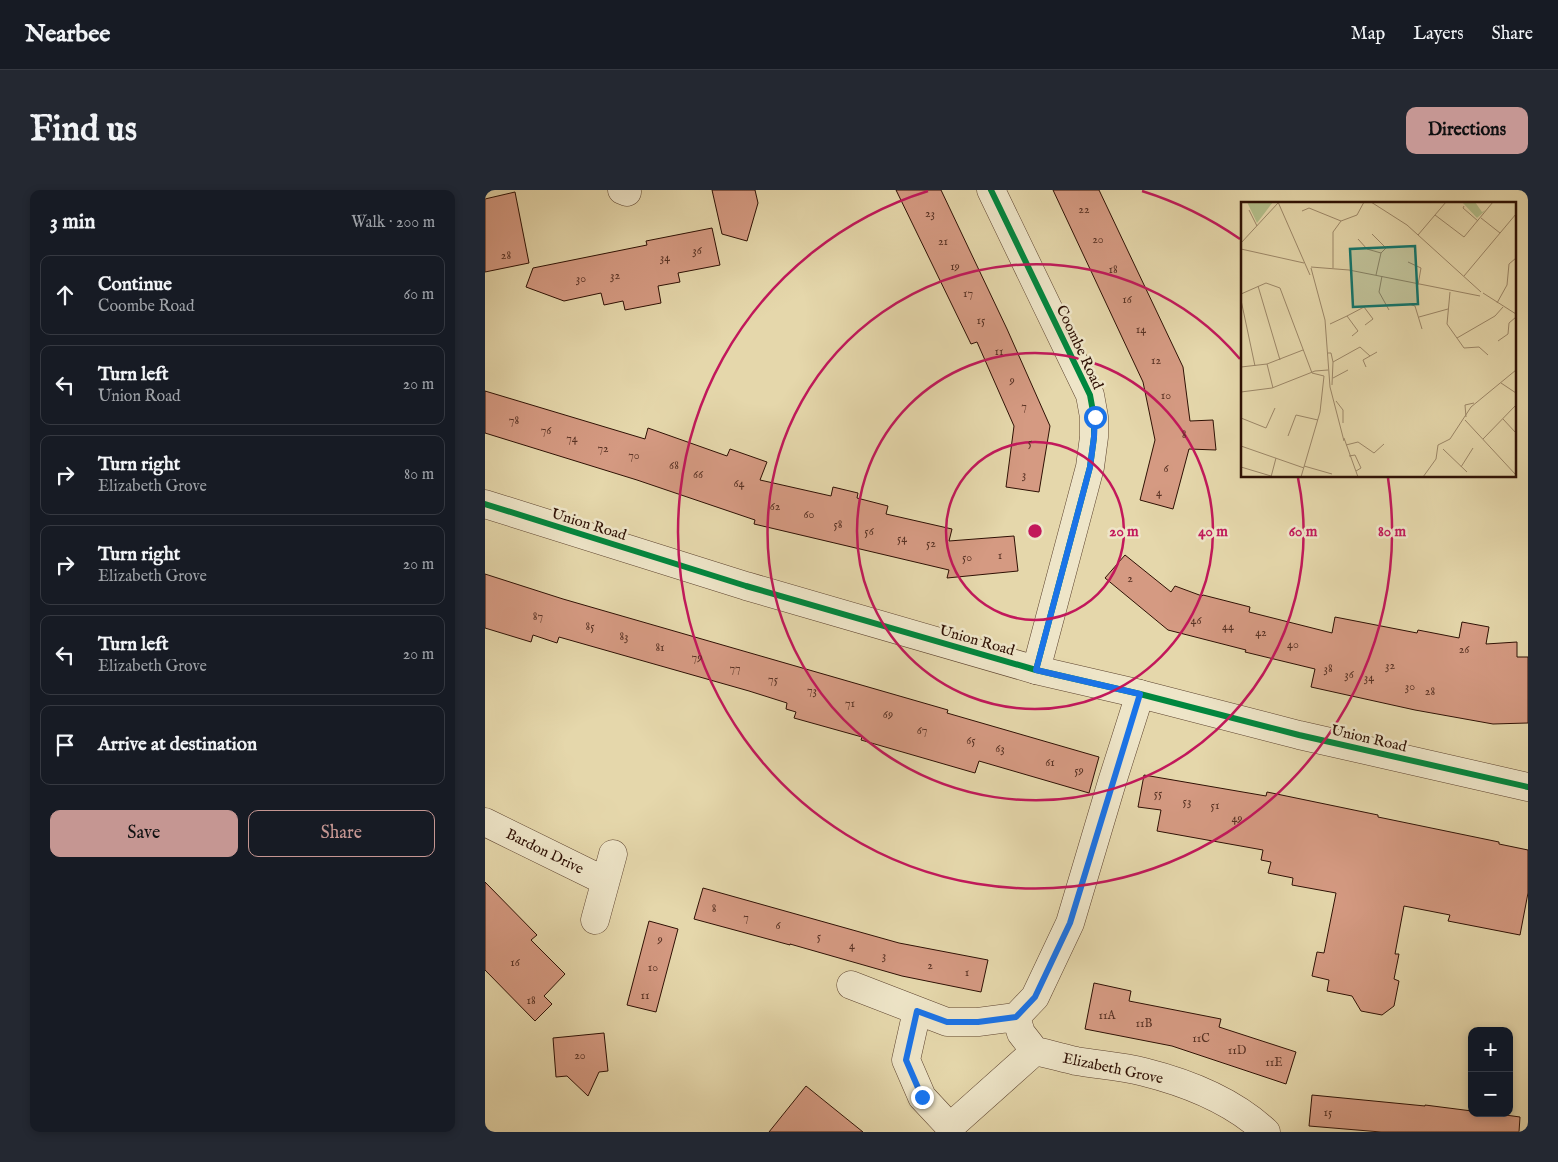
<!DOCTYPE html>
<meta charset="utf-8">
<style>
:root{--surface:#171b24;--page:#242831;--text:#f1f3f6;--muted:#9ea1a6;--line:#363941;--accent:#c59692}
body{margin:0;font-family:"IM FELL English",serif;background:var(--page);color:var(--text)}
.controls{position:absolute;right:15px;bottom:15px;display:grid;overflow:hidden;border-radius:10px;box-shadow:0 2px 8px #0003}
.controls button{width:45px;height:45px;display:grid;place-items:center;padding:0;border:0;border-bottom:1px solid var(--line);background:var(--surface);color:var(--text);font:25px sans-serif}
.stop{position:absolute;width:15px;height:15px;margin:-11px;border:4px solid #1a73e8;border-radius:50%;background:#fff}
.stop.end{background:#1a73e8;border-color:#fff;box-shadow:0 1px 5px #0008}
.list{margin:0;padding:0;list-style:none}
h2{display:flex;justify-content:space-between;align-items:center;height:65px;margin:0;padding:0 20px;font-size:21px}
h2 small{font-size:16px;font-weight:400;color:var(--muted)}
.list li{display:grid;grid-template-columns:32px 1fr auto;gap:15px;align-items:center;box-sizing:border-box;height:80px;margin:0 10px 10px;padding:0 10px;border:1px solid var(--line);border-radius:10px}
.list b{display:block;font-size:19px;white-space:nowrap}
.list p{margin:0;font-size:16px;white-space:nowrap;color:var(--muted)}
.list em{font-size:16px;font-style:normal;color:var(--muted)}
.actions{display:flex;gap:10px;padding:15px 20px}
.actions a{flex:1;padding:11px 0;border:1px solid var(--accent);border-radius:10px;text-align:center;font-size:18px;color:var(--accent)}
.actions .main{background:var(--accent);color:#111}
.icon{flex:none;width:28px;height:28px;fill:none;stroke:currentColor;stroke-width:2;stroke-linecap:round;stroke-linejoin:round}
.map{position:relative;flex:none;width:1043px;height:942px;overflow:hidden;border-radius:10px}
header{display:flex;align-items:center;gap:30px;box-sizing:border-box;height:70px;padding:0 25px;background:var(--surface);border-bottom:1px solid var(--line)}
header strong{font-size:24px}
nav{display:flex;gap:28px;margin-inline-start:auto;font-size:18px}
.intro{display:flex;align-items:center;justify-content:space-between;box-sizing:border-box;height:120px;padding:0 30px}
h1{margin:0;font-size:35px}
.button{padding:12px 22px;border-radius:10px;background:var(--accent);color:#111;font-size:18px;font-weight:700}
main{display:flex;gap:30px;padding:0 30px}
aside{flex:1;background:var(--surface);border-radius:10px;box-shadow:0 2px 8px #0003}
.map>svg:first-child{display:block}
</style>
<header>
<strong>Nearbee</strong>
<nav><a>Map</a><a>Layers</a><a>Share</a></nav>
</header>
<div class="intro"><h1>Find us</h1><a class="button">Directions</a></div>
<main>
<aside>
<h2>3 min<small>Walk · 200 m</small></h2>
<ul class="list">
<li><svg class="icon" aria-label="ahead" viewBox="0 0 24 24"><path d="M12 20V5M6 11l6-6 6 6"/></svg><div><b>Continue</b><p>Coombe Road</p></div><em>60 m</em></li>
<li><svg class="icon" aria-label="left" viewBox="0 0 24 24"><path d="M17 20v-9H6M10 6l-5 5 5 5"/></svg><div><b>Turn left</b><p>Union Road</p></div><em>20 m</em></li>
<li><svg class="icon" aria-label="right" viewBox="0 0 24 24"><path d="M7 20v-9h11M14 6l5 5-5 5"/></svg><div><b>Turn right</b><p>Elizabeth Grove</p></div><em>80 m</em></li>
<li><svg class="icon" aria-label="right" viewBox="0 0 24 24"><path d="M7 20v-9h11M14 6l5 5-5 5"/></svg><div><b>Turn right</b><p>Elizabeth Grove</p></div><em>20 m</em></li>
<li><svg class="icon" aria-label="left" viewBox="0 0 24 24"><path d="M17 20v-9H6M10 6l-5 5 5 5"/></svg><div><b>Turn left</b><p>Elizabeth Grove</p></div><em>20 m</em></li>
<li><svg class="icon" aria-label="arrive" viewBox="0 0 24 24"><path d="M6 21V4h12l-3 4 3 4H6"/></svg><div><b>Arrive at destination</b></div></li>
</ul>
<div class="actions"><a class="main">Save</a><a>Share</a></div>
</aside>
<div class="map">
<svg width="1043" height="942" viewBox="0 0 1043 942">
<rect width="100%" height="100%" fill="#e5d7ab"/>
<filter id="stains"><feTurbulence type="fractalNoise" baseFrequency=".004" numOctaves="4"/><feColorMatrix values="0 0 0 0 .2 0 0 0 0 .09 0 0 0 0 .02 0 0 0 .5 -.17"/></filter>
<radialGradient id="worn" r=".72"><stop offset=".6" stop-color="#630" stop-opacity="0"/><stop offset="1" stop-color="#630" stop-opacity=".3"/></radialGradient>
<path fill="#d59a82" stroke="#2e1004" d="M227,0H270L273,13L262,51L237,44Z
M411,0H456L522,139L565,236L554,302L521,297L529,236L492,152L486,154Z
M568,0H614L698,177L705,231L728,230L731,260L704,259L688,319L655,310L670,250L658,192Z
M30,2L44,73L0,82V9Z
M227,38L235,75L193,83L195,92L173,96L176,113L140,120L138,111L119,115L116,103L79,111L41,97L48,78L162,55L161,51Z
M0,201L160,249L163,238L242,266L245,259L282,272L275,290L346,306L348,297L373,303L372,308L403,316L401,324L467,339L464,351L529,346L533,381L462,388L464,380L269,334L270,330L152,290L0,243Z
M640,365L686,402L690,396L717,406L718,405L765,417L764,422L847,443L850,427L932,443L933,440L974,448L977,432L1004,437L1001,454L1032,452V467H1043V533L1008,534L930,520L826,497L830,479L760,462L761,460L683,440L620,388Z
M0,384L78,409L463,520L462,523L614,567L604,603L494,571L490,583L376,550L377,547L309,528L311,522L301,519L302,513L264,501L74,447L72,453L48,445L46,452L0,438Z
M659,585L781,606L782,602L893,625V627L1014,652V654L1043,660V703L1035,745L963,731L965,725L919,716L910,764H914L909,789L914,791L909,816L897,825L876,821L867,806L842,801L844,790L827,786L832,762L839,763L851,703L807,695L808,688L783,683L786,672L776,670L778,660L672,641L676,620L653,617Z
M0,692L52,745L46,750L80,784L59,806L67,814L50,831L0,780Z
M218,698L414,753L503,770L496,802L417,786L305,754V755L209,729Z
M164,731L193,739L171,822L142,815Z
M609,793L646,801L644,811L736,829L734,837L811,862L801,894L687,856L600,839Z
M119,843L123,881L114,882L103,906L82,886L71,887L68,848Z
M321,896L378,942H284Z
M827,905L940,916V915L987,921V923H1006L1035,927L1034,942H896L824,936Z"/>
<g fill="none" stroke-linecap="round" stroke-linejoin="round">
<g stroke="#5c422e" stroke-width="29">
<path id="minor" d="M137,0L142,2
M506,0L605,205L609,227V247L605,277L551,480
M0,632L120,691
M110,730L128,664
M366,795L462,832H493L531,827
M432,821L421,870L437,907L465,937
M550,861C564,864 578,868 591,871C614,875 637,876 659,882C703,893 748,911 781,942
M466,942L465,937L550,861L536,843L531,827L550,807L585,733L627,592L655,504"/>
</g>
<g stroke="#5c422e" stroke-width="29">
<path id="tertiary" d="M0,314L261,396L551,480L655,504L814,545L1043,597"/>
</g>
<use href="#minor" stroke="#eee5c8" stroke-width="28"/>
<use href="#tertiary" stroke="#eee5c8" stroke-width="28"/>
<g stroke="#eee5c8" stroke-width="9">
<path id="cycleway" d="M506,0L605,205L609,227V247L605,277L551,480
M0,314L261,396L551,480L655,504L814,545L1043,597"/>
</g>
<use href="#cycleway" stroke="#00873e" stroke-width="6"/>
</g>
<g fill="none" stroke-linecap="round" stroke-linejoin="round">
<path stroke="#1a73e8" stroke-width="6" d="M437,907L421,870L432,821L462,832H493L531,827L550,807L585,733L655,504L551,480L605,277L609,247L610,227"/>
</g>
<g fill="none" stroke="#c2185b" stroke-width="2.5">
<circle cx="550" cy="341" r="89"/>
<circle cx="550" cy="341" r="178"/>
<path d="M813 288A268 268 0 1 1 755 169"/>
<path d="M657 1A357 357 0 0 1 755 49M903 288A357 357 0 1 1 443 1"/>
</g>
<g text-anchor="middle" stroke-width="5" stroke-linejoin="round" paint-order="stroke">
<g font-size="12" fill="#583224">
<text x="599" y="23">22</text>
<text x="445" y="27">23</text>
<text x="613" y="53">20</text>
<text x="458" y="55">21</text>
<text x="212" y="64">36</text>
<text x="21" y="69">28</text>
<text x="180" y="71">34</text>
<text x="470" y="80">19</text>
<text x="628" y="83">18</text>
<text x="130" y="89">32</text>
<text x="96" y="92">30</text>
<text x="483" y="107">17</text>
<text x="642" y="113">16</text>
<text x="496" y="134">15</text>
<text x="656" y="143">14</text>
<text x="514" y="165">11</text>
<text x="671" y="174">12</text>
<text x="527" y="194">9</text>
<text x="681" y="209">10</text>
<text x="539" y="220">7</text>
<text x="29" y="234">78</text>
<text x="61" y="244">76</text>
<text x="699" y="248">8</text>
<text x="87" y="252">74</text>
<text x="545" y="256">5</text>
<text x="118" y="262">72</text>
<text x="149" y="269">70</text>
<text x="189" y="279">68</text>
<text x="681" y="282">6</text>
<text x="213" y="288">66</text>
<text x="539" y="288">3</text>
<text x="254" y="297">64</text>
<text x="674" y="306">4</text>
<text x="290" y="320">62</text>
<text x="324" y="328">60</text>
<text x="353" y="338">58</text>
<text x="384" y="345">56</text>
<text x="417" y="352">54</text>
<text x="446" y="357">52</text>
<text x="515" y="369">1</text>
<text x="482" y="371">50</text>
<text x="645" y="392">2</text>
<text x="53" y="430">87</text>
<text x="711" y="434">46</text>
<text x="105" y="440">85</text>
<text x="743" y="440">44</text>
<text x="776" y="446">42</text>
<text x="139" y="450">83</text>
<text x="808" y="458">40</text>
<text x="175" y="461">81</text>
<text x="979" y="463">26</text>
<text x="212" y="471">79</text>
<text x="905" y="479">32</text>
<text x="250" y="482">77</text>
<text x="843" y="482">38</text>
<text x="864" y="488">36</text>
<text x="884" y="491">34</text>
<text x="288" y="493">75</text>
<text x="925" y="500">30</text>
<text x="327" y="504">73</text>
<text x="945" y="505">28</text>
<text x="365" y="517">71</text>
<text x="403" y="528">69</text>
<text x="437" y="544">67</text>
<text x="486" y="554">65</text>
<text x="515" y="562">63</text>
<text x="565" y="576">61</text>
<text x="594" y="584">59</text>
<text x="673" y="607">55</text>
<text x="702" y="615">53</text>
<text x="730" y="619">51</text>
<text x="752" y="632">49</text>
<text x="229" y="722">8</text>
<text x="261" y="731">7</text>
<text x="293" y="739">6</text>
<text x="334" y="750">5</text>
<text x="175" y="753">9</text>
<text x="367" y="759">4</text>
<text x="399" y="769">3</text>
<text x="30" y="776">16</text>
<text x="445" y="779">2</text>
<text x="168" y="781">10</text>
<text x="482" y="786">1</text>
<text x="160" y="809">11</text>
<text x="46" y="814">18</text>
<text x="622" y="829">11A</text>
<text x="659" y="837">11B</text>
<text x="716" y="852">11C</text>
<text x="752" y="864">11D</text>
<text x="95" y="869">20</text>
<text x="789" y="876">11E</text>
<text x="843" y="926">15</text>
</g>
<g font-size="15" fill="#2e1004" stroke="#eee5c8">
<text transform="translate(595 157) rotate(65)" y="5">Coombe Road</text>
<text transform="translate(104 334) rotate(17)" y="5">Union Road</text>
<text transform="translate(492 450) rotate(16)" y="5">Union Road</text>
<text transform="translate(884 548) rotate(13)" y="5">Union Road</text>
<text transform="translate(60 661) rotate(26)" y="5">Bardon Drive</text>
<text transform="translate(628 878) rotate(12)" y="5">Elizabeth Grove</text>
</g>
</g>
<g transform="translate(756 12)">
<rect width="275" height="275" fill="#e5d7ab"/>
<path d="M6,0H32L16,21ZM221,0H234L241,10L245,8L236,16Z" fill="#b3be8a"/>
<path fill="none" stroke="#9c8768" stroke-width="1" d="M37,0L69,73M130,0L166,23L240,90M223,4L222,6L237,19M8,8L16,24M61,9L68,6L100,19M194,13L223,35L252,0M240,16L259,31M131,32L145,46L140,51L135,73M177,33L205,0M117,37L126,47L140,51M0,41L37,1M0,47L63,61M167,60L180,66L177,83M70,65L108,68L239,94M70,66L84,118L89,185L103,239M92,66V30L100,19L116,13L123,0M141,74L138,90L148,108M223,74L275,12M17,84L39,158M209,90L206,122L223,146L238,145L247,153M242,91L275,112M0,92L25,81L39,86L71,171L83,174L79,210M0,98L14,164M256,101L266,83L268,62L275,56M168,102L174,104L181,127M106,114L123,105L132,117L124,123M178,115L207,107M89,122L106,114L117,129L111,134M216,136L254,114L262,105M257,139L267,132L268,121L275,115M87,151H90L92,160L91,183M92,160L119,145L129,154M26,162L32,186M0,165L26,162L62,148M125,165L122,158L136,150M92,176L107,168M260,181L275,191M0,190L31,186L74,169L87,168M95,199L102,208V221M225,215L224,203L233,201M0,216L25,226L34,206M262,217L275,231M224,218L275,273M47,234L55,213L77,218M103,236L117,275M242,237L275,203M105,243L117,240L133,251L143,242M0,244L63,266M202,247L226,270M108,254L114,253L120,266L115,269M63,264L91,272M0,265L30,274M220,265L232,246M30,275L35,256M60,275L79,210M182,275L195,257L197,243L209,237L230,205L275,168"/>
<path fill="#0f766e" fill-opacity="0.15" stroke="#0f766e" stroke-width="2.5" d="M174,44L177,102L112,105L109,47Z"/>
<rect width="275" height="275" fill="none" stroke="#2e1004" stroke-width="2.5"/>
</g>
<circle cx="550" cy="341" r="8" fill="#c2185b" stroke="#eee5c8" stroke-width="2.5"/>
<g font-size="15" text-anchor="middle" font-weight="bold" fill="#c2185b" stroke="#eee5c8" stroke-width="5" stroke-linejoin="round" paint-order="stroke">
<text x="639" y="346">20 m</text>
<text x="728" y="346">40 m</text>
<text x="818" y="346">60 m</text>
<text x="907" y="346">80 m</text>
</g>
<rect width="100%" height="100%" filter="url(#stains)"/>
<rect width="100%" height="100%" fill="url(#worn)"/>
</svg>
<div class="controls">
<button>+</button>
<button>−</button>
</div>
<div class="stop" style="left:610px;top:227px"></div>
<div class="stop end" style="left:437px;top:907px"></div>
</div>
</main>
